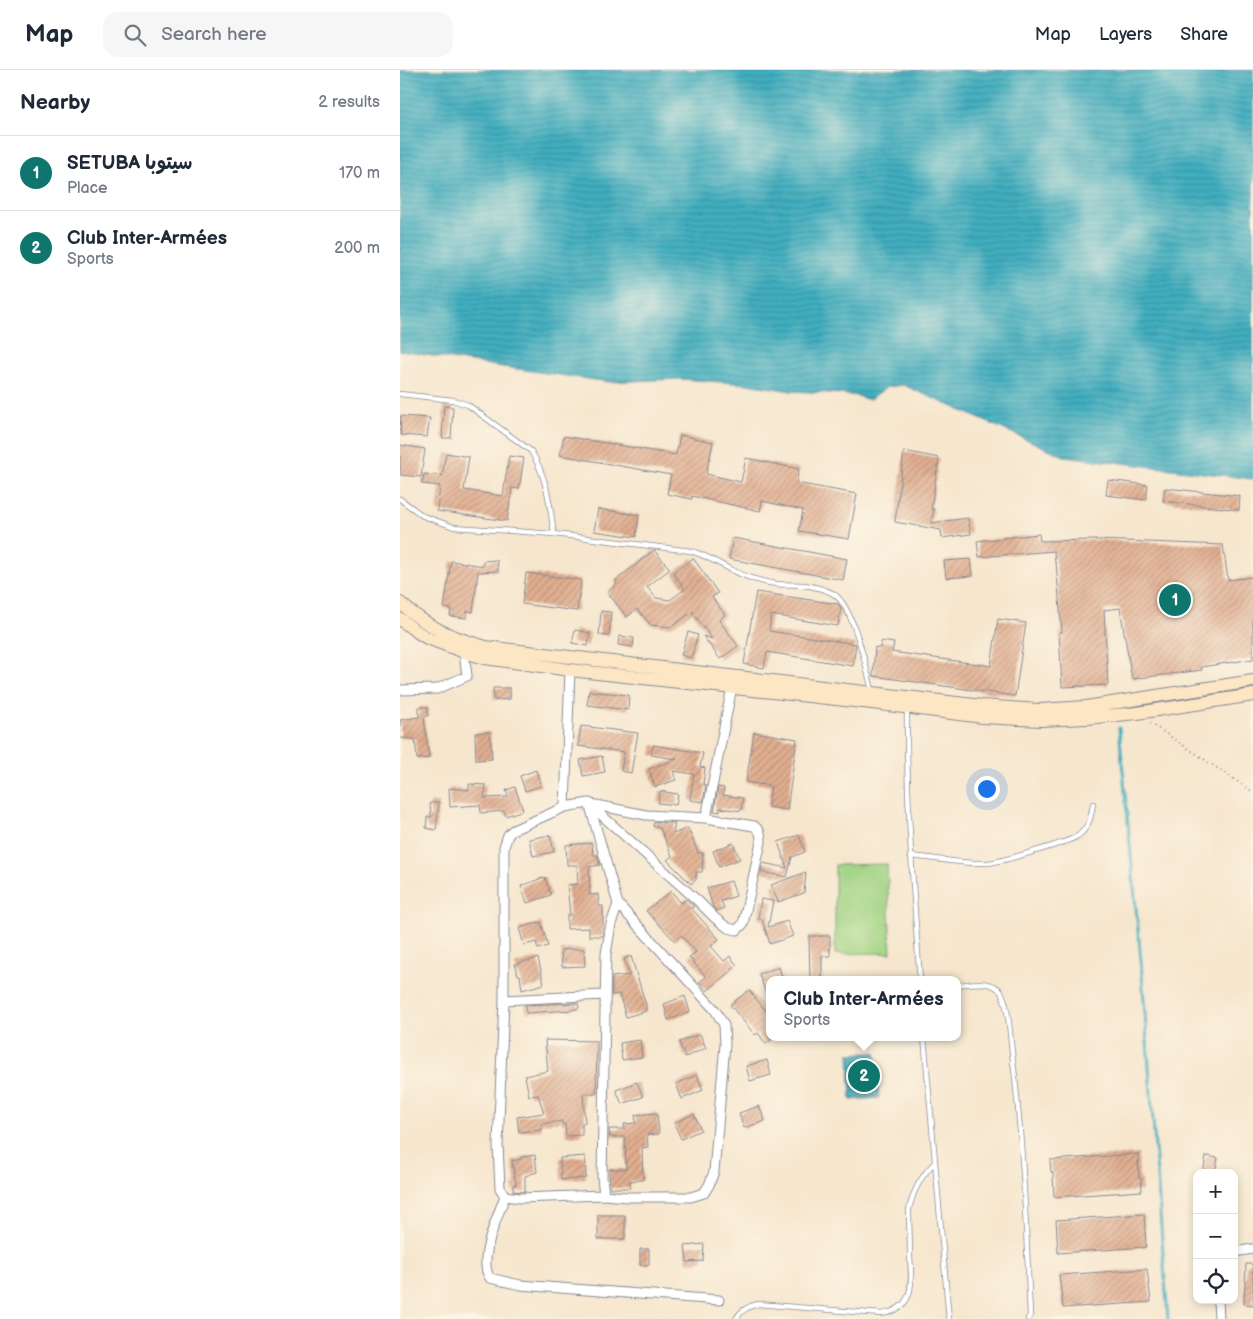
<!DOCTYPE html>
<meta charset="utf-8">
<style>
:root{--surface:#fff;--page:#f6f6f7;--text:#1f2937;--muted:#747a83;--line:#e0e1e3;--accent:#0f766e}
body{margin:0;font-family:"Balsamiq Sans","Playpen Sans Arabic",sans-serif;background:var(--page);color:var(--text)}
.controls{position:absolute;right:15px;bottom:15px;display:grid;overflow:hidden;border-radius:10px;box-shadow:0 2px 8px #0003}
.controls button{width:45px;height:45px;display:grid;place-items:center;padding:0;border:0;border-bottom:1px solid var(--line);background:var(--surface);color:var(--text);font:25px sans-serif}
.you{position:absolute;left:586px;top:718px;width:18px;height:18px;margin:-12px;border:4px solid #fff;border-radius:50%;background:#1a73e8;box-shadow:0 0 0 8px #1a73e833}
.badge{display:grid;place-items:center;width:32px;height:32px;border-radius:50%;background:var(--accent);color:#fff;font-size:16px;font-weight:700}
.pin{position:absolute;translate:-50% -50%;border:2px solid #fff;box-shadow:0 1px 5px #0006}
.popup{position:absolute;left:366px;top:906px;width:195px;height:65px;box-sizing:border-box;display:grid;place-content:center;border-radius:10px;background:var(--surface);filter:drop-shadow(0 1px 4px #0005);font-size:16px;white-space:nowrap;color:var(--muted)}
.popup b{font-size:19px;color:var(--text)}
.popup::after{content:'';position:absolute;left:50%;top:100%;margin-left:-10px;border:10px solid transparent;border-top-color:var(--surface)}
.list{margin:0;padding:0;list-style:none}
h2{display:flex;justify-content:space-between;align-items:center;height:65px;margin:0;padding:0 20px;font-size:21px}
h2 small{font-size:16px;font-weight:400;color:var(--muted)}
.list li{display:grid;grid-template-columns:32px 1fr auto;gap:15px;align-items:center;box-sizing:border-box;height:75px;padding:0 20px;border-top:1px solid var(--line)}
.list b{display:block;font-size:19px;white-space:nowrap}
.list p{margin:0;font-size:16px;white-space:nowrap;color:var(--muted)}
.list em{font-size:16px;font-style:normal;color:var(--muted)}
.icon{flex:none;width:28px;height:28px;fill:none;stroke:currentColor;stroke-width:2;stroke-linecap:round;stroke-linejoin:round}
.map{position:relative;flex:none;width:853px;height:1249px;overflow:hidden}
header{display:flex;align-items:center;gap:30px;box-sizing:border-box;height:70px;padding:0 25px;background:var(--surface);border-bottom:1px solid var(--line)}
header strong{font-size:24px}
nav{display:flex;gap:28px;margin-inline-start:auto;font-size:18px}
.search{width:350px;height:45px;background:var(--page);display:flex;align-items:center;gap:12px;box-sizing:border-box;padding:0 18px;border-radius:15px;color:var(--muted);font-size:19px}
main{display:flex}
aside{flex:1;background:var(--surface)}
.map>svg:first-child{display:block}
</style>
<header>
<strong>Map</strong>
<div class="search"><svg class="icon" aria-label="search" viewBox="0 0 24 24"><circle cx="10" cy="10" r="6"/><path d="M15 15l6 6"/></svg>Search here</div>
<nav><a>Map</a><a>Layers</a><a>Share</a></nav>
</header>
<main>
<aside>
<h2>Nearby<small>2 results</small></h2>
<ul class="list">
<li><span class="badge">1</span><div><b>SETUBA سيتوبا</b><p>Place</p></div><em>170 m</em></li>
<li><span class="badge">2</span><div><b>Club Inter-Armées</b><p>Sports</p></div><em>200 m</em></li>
</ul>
</aside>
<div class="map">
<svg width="853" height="1249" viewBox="0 0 853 1249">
<defs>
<pattern id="water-rules" width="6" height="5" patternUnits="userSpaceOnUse" patternTransform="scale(1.25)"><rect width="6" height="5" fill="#41aebf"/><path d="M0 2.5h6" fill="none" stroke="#368e9e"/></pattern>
<pattern id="building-hatch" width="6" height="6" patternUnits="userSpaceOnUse" patternTransform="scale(1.25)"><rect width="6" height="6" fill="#e2af90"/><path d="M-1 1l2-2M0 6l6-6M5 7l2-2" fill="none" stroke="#b68f79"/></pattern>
</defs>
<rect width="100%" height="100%" fill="#fcf5e5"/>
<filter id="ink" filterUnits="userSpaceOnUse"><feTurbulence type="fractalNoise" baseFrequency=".02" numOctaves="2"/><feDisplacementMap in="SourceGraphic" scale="10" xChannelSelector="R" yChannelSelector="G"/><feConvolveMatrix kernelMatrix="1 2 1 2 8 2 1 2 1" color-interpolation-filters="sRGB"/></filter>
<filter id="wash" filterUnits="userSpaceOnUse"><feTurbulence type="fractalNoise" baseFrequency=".0096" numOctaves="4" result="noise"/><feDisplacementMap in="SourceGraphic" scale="20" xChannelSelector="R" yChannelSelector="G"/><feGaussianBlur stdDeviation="1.12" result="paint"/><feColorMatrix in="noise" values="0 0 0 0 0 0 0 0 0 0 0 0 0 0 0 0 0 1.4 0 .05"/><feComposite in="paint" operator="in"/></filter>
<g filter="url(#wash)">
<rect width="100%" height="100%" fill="#f6e6cd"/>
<path fill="#a1d382" stroke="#5e8170" d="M487,794L491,883L435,884V795Z"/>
<path fill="url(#water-rules)" stroke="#2e6e8e" d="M0,0H853V409L664,386L503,315L487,317L470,329H466L458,326L430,323L391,321L347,314L280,309L209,312L103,297L0,281Z
M476,982L479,1028L451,1030L449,984Z"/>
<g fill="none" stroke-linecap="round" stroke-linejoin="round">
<path stroke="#41aebf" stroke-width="3" d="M719,658L741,891L768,1249"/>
</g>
<g id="blocks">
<path fill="url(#building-hatch)" d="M44,336L53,337L51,368H42Z
M0,346L30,348L27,367L1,365Z
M280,365L313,372L306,404L341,412L346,388L399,399L396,413L457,424L449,469L399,461L403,440L362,431L360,441L292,426V429L267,424L271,405L160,385L164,366L276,385Z
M0,375L25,379L21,407L0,405Z
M504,381L539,388L531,439H534L531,453L568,448L571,464L542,468L541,460L495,452Z
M46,383L69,387L64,420L103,426L109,386L124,388L119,419L112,418L107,451L37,441L40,416L22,414L24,404L42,406Z
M708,410L748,415L746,430L706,425Z
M765,418L840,426L839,440L763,431Z
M198,439L239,445L236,467L194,461Z
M639,464L640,471L698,470L823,475L828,510L853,507V589L801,597L802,600L732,609L720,538L704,540L708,615L662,617L659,562H662L656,493H655L654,481L579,487L577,471Z
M333,468L447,489L443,510L329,489Z
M254,480L270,499L247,517L256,528L270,530L285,519L273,503L293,488L318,523L312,527L325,545L319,550L338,576L320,589L303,566L312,569L293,543L294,541L271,557L251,555L237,539L227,547L207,522L217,514L215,511Z
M571,489L573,506L546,508L544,491Z
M97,490L98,501L78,502L73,542L67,541V548L50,546L51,539L44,538L51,491L83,496V491Z
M126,503L181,510L177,541L122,534Z
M356,522L438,534L441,538L438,556L371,545L369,561L456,574L453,596L367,582L364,598L344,594Z
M201,541L211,542L209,566L199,565Z
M598,549L626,553L615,626L473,606L475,577L480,578L481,571L494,573L492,582L591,596Z
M175,560L190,563L188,576L172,573Z
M288,562L298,565L291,588L281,585Z
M219,566L234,568L233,577L218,575Z
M93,618H110V629L94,630Z
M189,621L229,625L228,640L187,635Z
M19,637H28V646L24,647L29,688L17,689L15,669L0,668V650L19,647Z
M181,656L238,663L231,703L221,701L224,682L178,676Z
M90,662L92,689L76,690L75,663Z
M354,662L397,669L387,740L368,737L371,716L346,712Z
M253,675L303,683L300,697L305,698L303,714L306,715L303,732L290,730L294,704L273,701L276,710L255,717L249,699L277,689L251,685Z
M202,686L205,702L183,706L180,690Z
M136,700L141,716L125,721L120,706Z
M69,714L86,715L84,728L108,727L106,720L115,717L123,740L106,746L104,741L81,743L80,735L50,737L49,718L69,720Z
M318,717L324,718L323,725L343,728L341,741L320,738V742L314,741Z
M260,721L278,724L276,735L258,733Z
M39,732L36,760L26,758L27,747H31L30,733Z
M254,752L275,753L273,764L288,758L298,783H303L302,802H296V810L291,814L267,790L272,786L260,758L253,756Z
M150,765L154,782L133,786L129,769Z
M399,765L405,782L392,787L387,807L361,802L363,793L387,798L378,772Z
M192,773L193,785H197L200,795L189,797L190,825L198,824L199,836H203V866H189V858L167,859V845H170L167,815L178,814L177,795H167L166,775Z
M333,773L340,789L319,797L313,781Z
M406,802L404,823L378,832L371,815Z
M145,807L151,825L127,833L121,816Z
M331,811L336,826L321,831L324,838L316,841L313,837L307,818Z
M271,821L281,833L286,829L294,836L291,838L319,869L311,876L324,891L330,886L337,895L307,921L299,912L306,907L289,887L296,882L281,865L275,871L246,841Z
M361,829L373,831L368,857L387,851L393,866L370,874L362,849H358Z
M141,852L148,876L138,879L136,872L124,875L119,858Z
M409,866H430V886H422V910H410Z
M169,879H184L185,896L162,897L161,880Z
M231,886L246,935V941L226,947L219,924L212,925V907L230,905L224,889Z
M138,888L144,914L122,920L120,905H118L115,894Z
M379,897L383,910H370V932H369L359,904Z
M349,920L370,946V967L373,968L366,974L358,963L355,965L330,935Z
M285,926L290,942L268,950L264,934Z
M178,933L179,938L171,940L126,943L125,935Z
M300,964L306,978L285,987L279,972Z
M145,970L197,971L196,1024H183L185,1053H182V1065L166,1066L165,1054H162V1051L141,1054L142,1060L119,1062L117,1047L144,1043L138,1025L129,1026L125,1006L148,1001Z
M240,970L242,987L222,990L220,973Z
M367,990L371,1005L350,1011L346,996Z
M297,1005L303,1020L282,1029L276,1014Z
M237,1012L243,1027L222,1034L216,1020Z
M359,1036L365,1051L344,1058L339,1043Z
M257,1043L259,1064L247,1065L248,1077L242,1078L243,1110L230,1111V1118H210L209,1099H226L225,1067H210L209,1059H225L224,1054L236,1053L235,1045Z
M294,1044L301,1060L281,1069L274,1053Z
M738,1084L739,1108H741L742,1121L654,1127L653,1102H651L650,1090Z
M135,1085L137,1102L125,1106V1122L113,1121V1115H116L112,1091L121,1089V1087Z
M185,1086L186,1108L161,1110L160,1088Z
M806,1086L818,1088L815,1103H803Z
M744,1144L746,1177L658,1183L656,1150Z
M198,1145H225V1169H198Z
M304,1174L303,1191L287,1192L285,1176Z
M240,1179H249V1195H240Z
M846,1194H853V1235L844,1234Z
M747,1199L751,1232L663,1238L659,1205Z"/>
</g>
</g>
<g filter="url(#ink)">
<use href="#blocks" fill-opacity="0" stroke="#888a96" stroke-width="1"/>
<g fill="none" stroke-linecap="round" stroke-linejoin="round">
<g stroke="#888a96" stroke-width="6">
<path id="service" d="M0,324L53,330L68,335L131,381C147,407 150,435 154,464
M0,429L23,446L54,457L154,464L291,481C313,487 331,503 354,509C361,511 369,513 376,514C385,515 394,514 403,515C411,516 424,519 432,523C453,533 466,598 472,620
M507,638C506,729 513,819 520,910
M510,786C535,788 562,794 587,793C597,793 674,771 679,765C689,757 691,747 693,734
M558,915C570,914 593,909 601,922C609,935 610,967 612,982C623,1069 626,1158 630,1245L628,1249
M524,967L549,1249
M336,1249C341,1240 348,1236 358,1234L481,1244C515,1240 512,1213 510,1187C510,1171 509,1155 509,1140C513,1120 521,1106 535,1092"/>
</g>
<g stroke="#888a96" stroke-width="11">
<path id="minor" d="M170,600L165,737L189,733L218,834L315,940L324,955L325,974L314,1102L309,1115L304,1123L291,1127H227L204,1125L202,1107L206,884L211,854L218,834
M0,620L37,619L67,606L64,582
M189,734L298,831L315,848L328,858L337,860L343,854L361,772C361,765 361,761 354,756L306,748
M191,734L246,745L306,748L332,617
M165,737L113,760L108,765L104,777V930L98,1075L100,1118L105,1126L120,1128L204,1125
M104,930L204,925
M105,1126C98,1146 77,1190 90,1208L120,1215L319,1230
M834,1182L853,1179
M818,1230L819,1249"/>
</g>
<g stroke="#888a96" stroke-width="14">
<path id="secondary" d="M0,533C29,558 49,567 86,577L582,636L640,640L686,637L853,611
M0,549L13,559L27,568L64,582L85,588L170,600L472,633L583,647L641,650L687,648L737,643L853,625"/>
</g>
<path stroke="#888a96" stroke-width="2" stroke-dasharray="1 4" stroke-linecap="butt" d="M750,653L853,722"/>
<use href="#service" stroke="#fff" stroke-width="4.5"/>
<use href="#minor" stroke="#fff" stroke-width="9"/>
<use href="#secondary" stroke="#fce6c4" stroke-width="12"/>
</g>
</g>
</svg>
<div class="controls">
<button>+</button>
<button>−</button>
<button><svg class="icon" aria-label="locate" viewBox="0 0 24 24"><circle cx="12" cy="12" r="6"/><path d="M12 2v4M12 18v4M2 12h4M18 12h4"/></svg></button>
</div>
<div class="you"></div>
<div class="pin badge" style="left:775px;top:530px">1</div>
<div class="pin badge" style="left:464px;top:1006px">2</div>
<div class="popup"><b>Club Inter-Armées</b>Sports</div>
</div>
</main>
